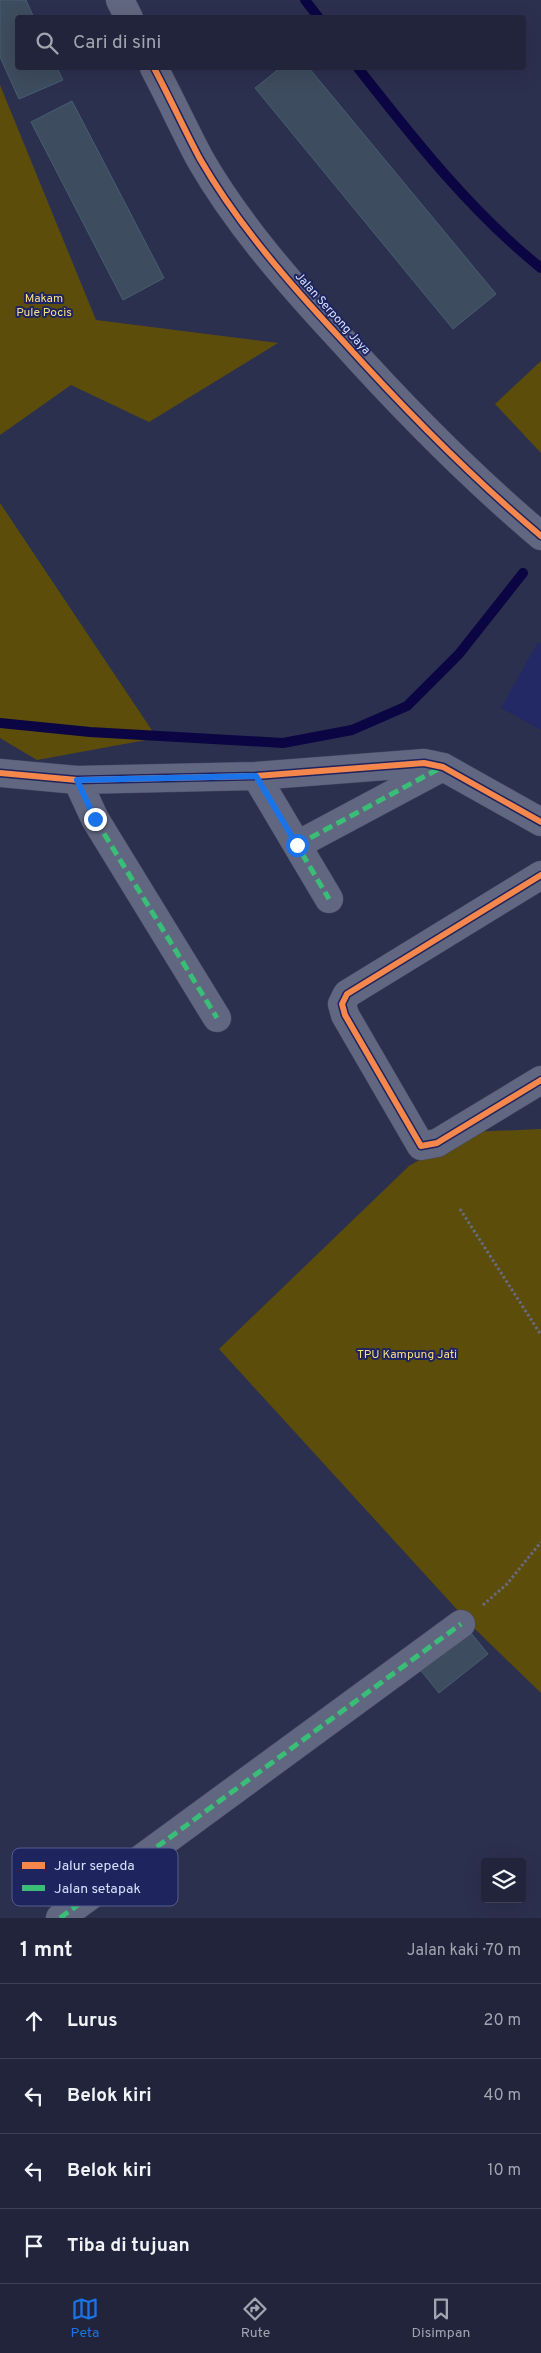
<!DOCTYPE html>
<html lang="id">
<meta charset="utf-8">
<style>
:root{--surface:#21243b;--page:#292c42;--text:#f1f3f6;--muted:#a2a4af;--line:#3e4155;--accent:#1a73e8}
body{margin:0;font-family:Overpass,sans-serif;background:var(--page);color:var(--text)}
.controls{position:absolute;right:15px;bottom:15px;display:grid;overflow:hidden;border-radius:5px;box-shadow:0 5px 20px #0002}
.controls button{width:45px;height:45px;display:grid;place-items:center;padding:0;border:0;border-bottom:1px solid var(--line);background:var(--surface);color:var(--text);font:25px sans-serif}
.stop{position:absolute;width:15px;height:15px;margin:-11px;border:4px solid #1a73e8;border-radius:50%;background:#fff}
.stop.end{background:#1a73e8;border-color:#fff;box-shadow:0 1px 5px #0008}
.list{margin:0;padding:0;list-style:none}
h2{display:flex;justify-content:space-between;align-items:center;height:65px;margin:0;padding:0 20px;font-size:21px}
h2 small{font-size:16px;font-weight:400;color:var(--muted)}
.list li{display:grid;grid-template-columns:32px 1fr auto;gap:15px;align-items:center;box-sizing:border-box;height:75px;padding:0 20px;border-top:1px solid var(--line)}
.list b{display:block;font-size:19px;white-space:nowrap}
.list em{font-size:16px;font-style:normal;color:var(--muted)}
.icon{flex:none;width:28px;height:28px;fill:none;stroke:currentColor;stroke-width:2;stroke-linecap:round;stroke-linejoin:round}
.map{position:relative;flex:none;width:541px;height:1918px;overflow:hidden}
.search{position:absolute;background:var(--surface);box-shadow:0 5px 20px #0002;left:15px;right:15px;top:15px;height:55px;display:flex;align-items:center;gap:12px;box-sizing:border-box;padding:0 18px;border-radius:5px;color:var(--muted);font-size:19px}
.sheet{height:365px;background:var(--surface)}
nav{display:flex;justify-content:space-around;align-items:center;box-sizing:border-box;height:70px;border-top:1px solid var(--line);background:var(--surface);font-size:14px;color:var(--muted)}
nav a{display:grid;justify-items:center;gap:2px}
nav .on{color:var(--accent)}
.map>svg:first-child{display:block}
</style>
<div class="map">
<svg width="541" height="1918" viewBox="0 0 541 1918">
<rect width="100%" height="100%" fill="#2c304f"/>
<path fill="#222965" d="M538,642L541,644V730L501,708Z"/>
<path fill="#5d4d0b" d="M0,85L96,320L278,343L149,422L71,385L0,435Z
M541,361V453L495,404Z
M0,503L157,738L37,760L0,738Z
M541,1129V1693L473,1627L219,1349L409,1166L469,1132Z"/>
<g fill="none" stroke-linecap="round" stroke-linejoin="round">
<path stroke="#0b0543" stroke-width="10" d="M305,0L319,18
M358,68C414,139 470,211 541,268
M0,723L90,732L283,743L352,730L407,706L459,654L523,573"/>
</g>
<path fill="#3e4c5f" stroke="#475e70" d="M0,0H26L34,18H18V68H57L63,80L19,99L0,57Z
M280,68H309L496,294L453,329L255,88Z
M72,101L164,278L123,300L31,122Z
M467,1628L488,1654L439,1693L418,1667Z"/>
<g fill="none" stroke-linecap="round" stroke-linejoin="round">
<g stroke="#474a63" stroke-width="29">
<path id="minor" d="M120,0L129,18
M154,68C170,98 184,129 200,159C238,225 290,284 342,340C404,409 470,476 541,536
M0,773L77,780L256,776L424,763L443,767L541,822
M256,776L329,899
M77,780L95,819L217,1018
M297,845L443,767
M541,875L347,994L342,1004L345,1015L421,1146L437,1143L541,1080
M60,1918L461,1624"/>
</g>
<path stroke="#676b81" stroke-width="3" stroke-dasharray="2.5 2.5" stroke-linecap="butt" d="M460,1209L541,1335
M483,1605L507,1584L541,1542"/>
<use href="#minor" stroke="#626781" stroke-width="28"/>
<path stroke="#3abd76" stroke-width="5" stroke-dasharray="10 5" stroke-linecap="butt" d="M256,776L329,899
M77,780L95,819L217,1018
M297,845L442,767
M60,1918L461,1624"/>
<g stroke="#1d245e" stroke-width="9">
<path id="cycleway" d="M154,68C170,98 184,129 200,159C238,225 290,284 342,340C404,409 470,476 541,536
M0,773L77,780L256,776L424,763L443,767L541,822
M541,875L347,994L342,1004L345,1015L421,1146L437,1143L541,1080"/>
</g>
<use href="#cycleway" stroke="#f5874c" stroke-width="6"/>
</g>
<g fill="none" stroke-linecap="round" stroke-linejoin="round">
<path stroke="#1a73e8" stroke-width="6" d="M95,819L77,780L256,776L297,845"/>
</g>
<g text-anchor="middle" stroke-width="4" stroke-linejoin="round" paint-order="stroke">
<g font-size="12" fill="#f9de84" stroke="#1d245e">
<text x="44" y="302">Makam<tspan x="44" dy="14">Pule Pocis</tspan></text>
<text x="407" y="1358">TPU Kampung Jati</text>
</g>
<g font-size="12" fill="#d7e0fd" stroke="#1d245e">
<text transform="translate(333 313) rotate(48)" y="4">Jalan Serpong Jaya</text>
</g>
</g>
<rect x="12" y="1848" width="166" height="58" rx="8" fill="#1d245e" stroke="#555c8e" stroke-width="1"/>
<rect x="22" y="1862" width="23" height="7" fill="#f5874c"/>
<rect x="22" y="1885" width="23" height="6" fill="#3abd76"/>
<g font-size="14" fill="#d7e0fd">
<text x="54" y="1870">Jalur sepeda</text>
<text x="54" y="1893">Jalan setapak</text>
</g>
</svg>
<div class="controls">
<button><svg class="icon" aria-label="layers" viewBox="0 0 24 24"><path d="M12 4l9 5-9 5-9-5zM3 14l9 5 9-5"/></svg></button>
</div>
<div class="stop" style="left:297px;top:845px"></div>
<div class="stop end" style="left:95px;top:819px"></div>
<div class="search"><svg class="icon" aria-label="search" viewBox="0 0 24 24"><circle cx="10" cy="10" r="6"/><path d="M15 15l6 6"/></svg>Cari di sini</div>
</div>
<section class="sheet">
<h2>1 mnt<small>Jalan kaki · 70 m</small></h2>
<ul class="list">
<li><svg class="icon" aria-label="ahead" viewBox="0 0 24 24"><path d="M12 20V5M6 11l6-6 6 6"/></svg><div><b>Lurus</b></div><em>20 m</em></li>
<li><svg class="icon" aria-label="left" viewBox="0 0 24 24"><path d="M17 20v-9H6M10 6l-5 5 5 5"/></svg><div><b>Belok kiri</b></div><em>40 m</em></li>
<li><svg class="icon" aria-label="left" viewBox="0 0 24 24"><path d="M17 20v-9H6M10 6l-5 5 5 5"/></svg><div><b>Belok kiri</b></div><em>10 m</em></li>
<li><svg class="icon" aria-label="arrive" viewBox="0 0 24 24"><path d="M6 21V4h12l-3 4 3 4H6"/></svg><div><b>Tiba di tujuan</b></div></li>
</ul>
</section>
<nav>
<a class="on"><svg class="icon" aria-label="map" viewBox="0 0 24 24"><path d="M3 6l6-2 6 2 6-2v14l-6 2-6-2-6 2zM9 4v14M15 6v14"/></svg>Peta</a>
<a><svg class="icon" aria-label="directions" viewBox="0 0 24 24"><path d="M12 3l9 9-9 9-9-9zM9 14v-3h6M13 9l2 2-2 2"/></svg>Rute</a>
<a><svg class="icon" aria-label="saved" viewBox="0 0 24 24"><path d="M7 4h10v16l-5-4-5 4z"/></svg>Disimpan</a>
</nav>
